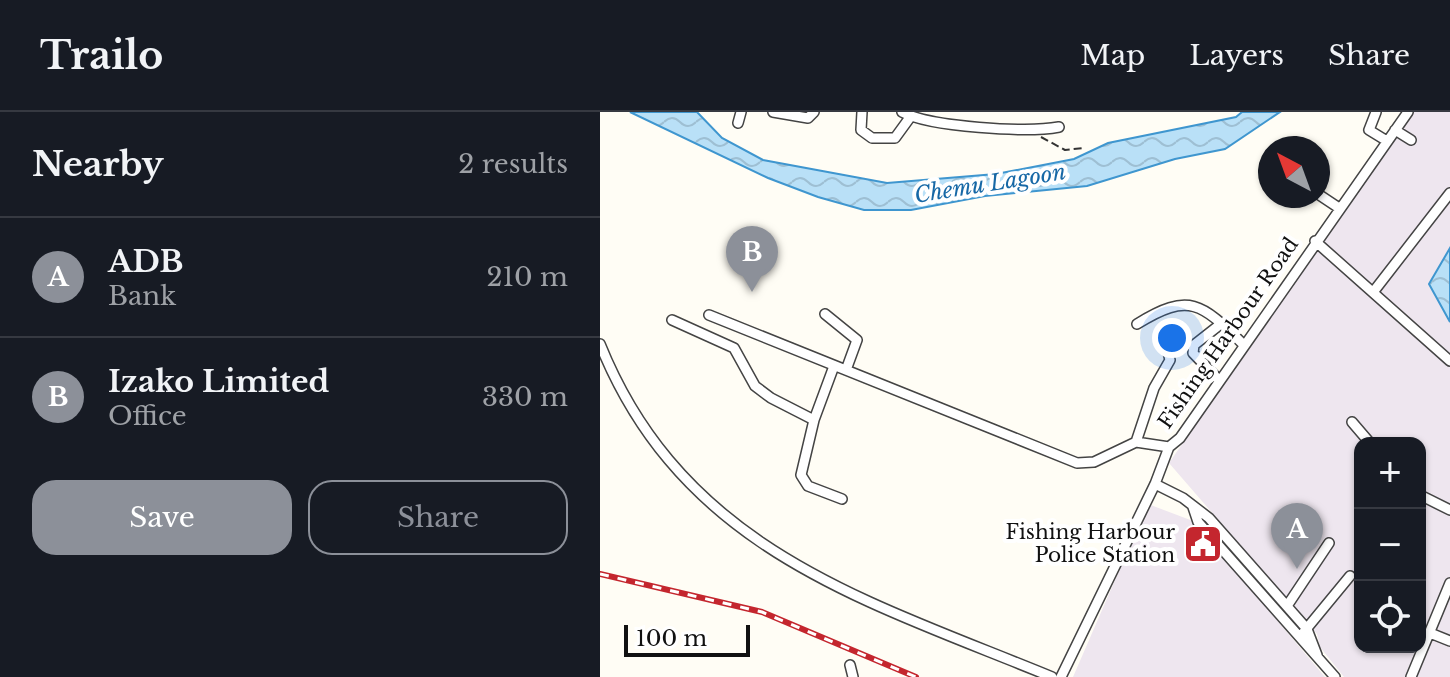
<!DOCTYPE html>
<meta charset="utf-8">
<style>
:root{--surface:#171b24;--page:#20242c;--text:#f1f3f6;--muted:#9ea1a6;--line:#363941;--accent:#8c9099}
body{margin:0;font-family:"Libre Baskerville",serif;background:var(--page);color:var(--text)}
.controls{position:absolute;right:24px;bottom:24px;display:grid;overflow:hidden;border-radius:16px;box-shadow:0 2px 6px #0004}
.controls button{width:72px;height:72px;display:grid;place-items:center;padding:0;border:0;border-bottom:2px solid var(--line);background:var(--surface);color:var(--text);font:40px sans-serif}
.compass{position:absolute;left:658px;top:24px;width:72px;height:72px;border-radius:50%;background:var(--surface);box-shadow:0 2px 6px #0004;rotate:319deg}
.scale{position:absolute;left:24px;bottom:20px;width:126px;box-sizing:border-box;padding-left:8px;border:4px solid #111;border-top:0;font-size:22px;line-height:28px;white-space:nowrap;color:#111;-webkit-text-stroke:6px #fff;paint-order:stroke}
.you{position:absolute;left:572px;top:226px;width:28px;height:28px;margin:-20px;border:6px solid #fff;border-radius:50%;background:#1a73e8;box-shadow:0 0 0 12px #1a73e833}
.badge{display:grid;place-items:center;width:52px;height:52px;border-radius:50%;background:var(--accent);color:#fff;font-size:26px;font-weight:700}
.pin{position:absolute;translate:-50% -66px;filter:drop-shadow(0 2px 4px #0008)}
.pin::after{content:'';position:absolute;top:42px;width:28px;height:24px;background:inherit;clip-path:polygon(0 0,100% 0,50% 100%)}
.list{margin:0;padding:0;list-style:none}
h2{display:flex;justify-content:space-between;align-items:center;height:104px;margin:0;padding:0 32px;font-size:34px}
h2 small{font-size:26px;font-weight:400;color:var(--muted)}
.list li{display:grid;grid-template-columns:52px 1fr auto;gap:24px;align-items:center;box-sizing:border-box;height:120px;padding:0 32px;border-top:2px solid var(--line)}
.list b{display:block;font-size:30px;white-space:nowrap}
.list p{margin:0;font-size:26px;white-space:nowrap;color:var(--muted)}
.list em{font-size:26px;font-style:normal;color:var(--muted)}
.actions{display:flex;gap:16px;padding:24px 32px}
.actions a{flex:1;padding:18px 0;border:2px solid var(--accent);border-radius:24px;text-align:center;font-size:28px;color:var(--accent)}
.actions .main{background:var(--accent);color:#fff}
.icon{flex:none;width:44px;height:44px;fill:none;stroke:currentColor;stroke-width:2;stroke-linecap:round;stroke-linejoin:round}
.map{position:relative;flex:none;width:850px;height:565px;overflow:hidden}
header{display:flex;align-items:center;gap:48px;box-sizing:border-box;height:112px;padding:0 40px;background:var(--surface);border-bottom:2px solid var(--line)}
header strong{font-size:38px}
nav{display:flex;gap:44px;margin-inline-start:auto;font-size:28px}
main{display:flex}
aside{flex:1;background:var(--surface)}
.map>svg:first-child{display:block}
</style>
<header>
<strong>Trailo</strong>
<nav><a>Map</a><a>Layers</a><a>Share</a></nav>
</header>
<main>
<aside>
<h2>Nearby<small>2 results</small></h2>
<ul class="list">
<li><span class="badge">A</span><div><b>ADB</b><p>Bank</p></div><em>210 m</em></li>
<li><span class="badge">B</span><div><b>Izako Limited</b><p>Office</p></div><em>330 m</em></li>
</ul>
<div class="actions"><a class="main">Save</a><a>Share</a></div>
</aside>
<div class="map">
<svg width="850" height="565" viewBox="0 0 850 565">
<defs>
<pattern id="water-waves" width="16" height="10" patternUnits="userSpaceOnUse" patternTransform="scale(2)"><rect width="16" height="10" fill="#b9e0f7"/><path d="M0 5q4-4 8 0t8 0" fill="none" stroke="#9ebfd3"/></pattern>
</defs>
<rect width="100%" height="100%" fill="#fffdf5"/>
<path fill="#eee6ef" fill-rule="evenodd" d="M813,0H850V136L829,173L850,210V565H744L720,535L717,522L569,351ZM760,331H820V535H760Z
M548,392L593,409L725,565H473Z"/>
<path fill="url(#water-waves)" stroke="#3f96cf" stroke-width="2" d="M30,0H97L122,26L163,48L287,71L396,62L474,47L508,31L636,5L642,0H680L625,37L575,47L487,74L385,84L311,98H264L218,85L168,66Z
M850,136V210L829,172Z"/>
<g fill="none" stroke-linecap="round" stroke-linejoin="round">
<g stroke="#444" stroke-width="12">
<path id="minor" d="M173,0L208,6L214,0
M262,0L261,18L272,26H295L311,4
M302,0C330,15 427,21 459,15
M776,0L769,18L787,29
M138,11L141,0
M795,18L811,28
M718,82L739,96
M715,129L850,249
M774,179L850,81
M225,202L257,228L246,258
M109,203L477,351L494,350L536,330L569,335
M72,208L134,236L155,274L171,286L214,308
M537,212C590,179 602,192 644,233
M0,232C83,438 265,488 452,565
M234,254L214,308L201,363L208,374L242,387
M619,268L593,241L594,233L622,211
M752,310L770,331
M536,330L554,276L570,248L566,232
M555,372L583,386L609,406L707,517L717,543
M820,383L850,398
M593,395L598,410L735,565
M687,494L729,431
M703,521L750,464
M830,521L850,529
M250,553L253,565
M461,565L555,372L569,335L580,326L808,0
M811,565L850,471"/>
</g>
<path stroke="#333" stroke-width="2" stroke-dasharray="8 4" stroke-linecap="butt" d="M441,25L465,38L484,36"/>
<use href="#minor" stroke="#fff" stroke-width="9"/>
<g stroke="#c4262e" stroke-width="6">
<path id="rail" d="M0,462L162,500L316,565"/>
</g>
<use href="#rail" stroke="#fff" stroke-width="3" stroke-dasharray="9" stroke-linecap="butt"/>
</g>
<defs>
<g id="civic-square" transform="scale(2)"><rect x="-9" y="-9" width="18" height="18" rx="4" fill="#c4262e" stroke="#fff"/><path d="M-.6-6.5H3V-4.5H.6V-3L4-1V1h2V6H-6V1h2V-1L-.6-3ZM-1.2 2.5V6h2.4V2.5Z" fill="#fff"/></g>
</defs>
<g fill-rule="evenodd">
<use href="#civic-square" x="603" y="432"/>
</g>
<g text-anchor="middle" stroke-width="8" stroke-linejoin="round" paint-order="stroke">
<g font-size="20" fill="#111" stroke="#fff">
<text transform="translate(628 221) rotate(-55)" y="7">Fishing Harbour Road</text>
</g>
<g font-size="20" fill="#111" stroke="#fff" text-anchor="end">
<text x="575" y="427">Fishing Harbour<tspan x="575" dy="23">Police Station</tspan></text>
</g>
<g font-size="22" font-style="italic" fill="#1768a6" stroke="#fff">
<text transform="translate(390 71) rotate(-9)" y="8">Chemu Lagoon</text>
</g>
</g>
</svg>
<div class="controls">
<button>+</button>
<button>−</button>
<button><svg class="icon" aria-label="locate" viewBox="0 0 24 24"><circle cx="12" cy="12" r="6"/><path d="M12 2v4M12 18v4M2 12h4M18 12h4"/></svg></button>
</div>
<svg class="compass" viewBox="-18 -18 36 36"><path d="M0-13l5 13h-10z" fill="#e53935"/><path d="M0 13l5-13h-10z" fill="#9ea1a6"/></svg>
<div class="scale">100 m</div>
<div class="you"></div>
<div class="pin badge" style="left:697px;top:457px">A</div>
<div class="pin badge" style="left:152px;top:180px">B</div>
</div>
</main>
